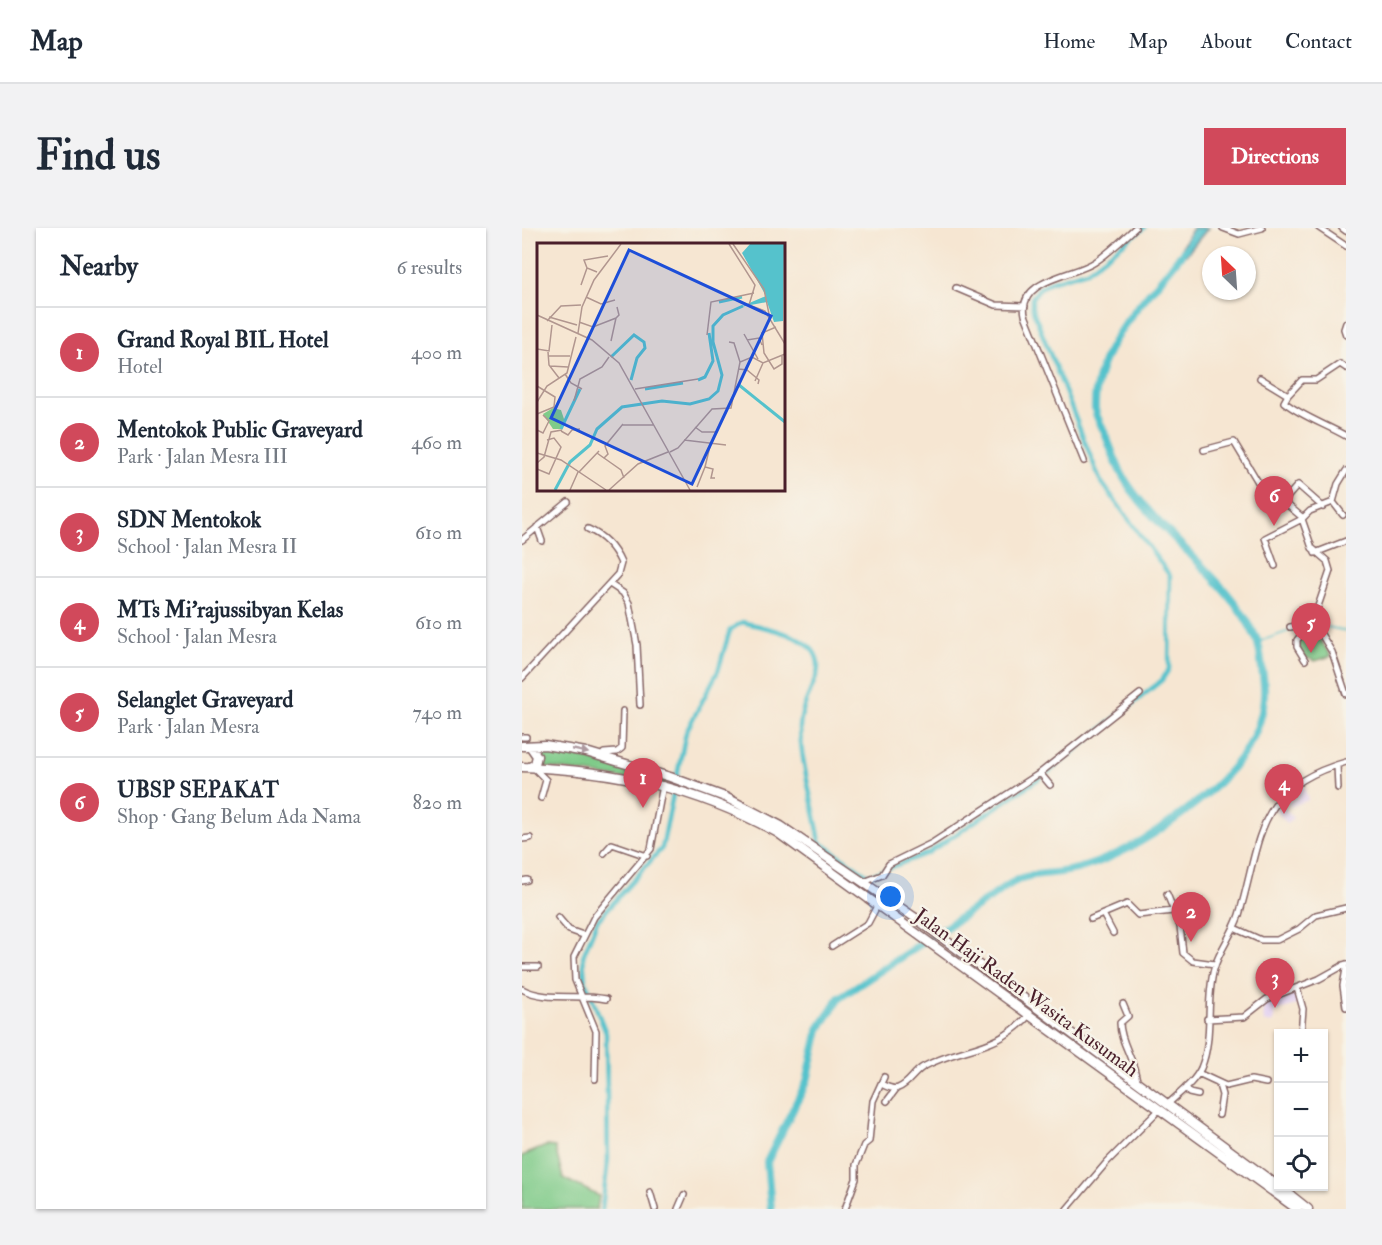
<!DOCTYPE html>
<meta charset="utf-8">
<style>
:root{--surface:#fff;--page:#f2f2f3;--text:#1f2937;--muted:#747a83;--line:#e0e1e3;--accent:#d1495b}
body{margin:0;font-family:"IM FELL Double Pica",serif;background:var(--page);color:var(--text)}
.controls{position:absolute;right:18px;bottom:18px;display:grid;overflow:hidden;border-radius:0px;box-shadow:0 2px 4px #0004}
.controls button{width:54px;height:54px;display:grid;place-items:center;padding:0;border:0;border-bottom:2px solid var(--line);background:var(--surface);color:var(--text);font:30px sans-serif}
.compass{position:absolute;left:680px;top:18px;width:54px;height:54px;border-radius:50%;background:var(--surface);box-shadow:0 2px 4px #0004;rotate:335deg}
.you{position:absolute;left:369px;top:669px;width:21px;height:21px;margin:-15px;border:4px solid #fff;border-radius:50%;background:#1a73e8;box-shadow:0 0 0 9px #1a73e833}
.badge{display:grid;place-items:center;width:39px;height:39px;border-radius:50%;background:var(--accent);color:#fff;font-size:20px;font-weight:700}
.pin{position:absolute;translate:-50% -50px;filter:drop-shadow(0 2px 3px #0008)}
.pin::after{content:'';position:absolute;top:32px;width:21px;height:18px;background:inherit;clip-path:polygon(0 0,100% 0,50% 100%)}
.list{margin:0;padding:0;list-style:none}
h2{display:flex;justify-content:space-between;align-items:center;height:78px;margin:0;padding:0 24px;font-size:26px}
h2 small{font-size:20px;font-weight:400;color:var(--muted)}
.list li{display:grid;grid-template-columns:39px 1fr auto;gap:18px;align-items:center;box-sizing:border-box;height:90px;padding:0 24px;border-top:2px solid var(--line)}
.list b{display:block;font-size:22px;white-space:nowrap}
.list p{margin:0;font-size:20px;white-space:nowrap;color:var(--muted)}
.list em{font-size:20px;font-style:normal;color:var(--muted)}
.icon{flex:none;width:33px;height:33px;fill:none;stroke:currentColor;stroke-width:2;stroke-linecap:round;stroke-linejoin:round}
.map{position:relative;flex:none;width:824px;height:981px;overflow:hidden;border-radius:0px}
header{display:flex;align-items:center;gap:36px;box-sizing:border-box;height:84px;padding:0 30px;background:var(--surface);border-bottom:2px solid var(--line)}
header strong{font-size:28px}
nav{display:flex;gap:33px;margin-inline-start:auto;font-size:21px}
.intro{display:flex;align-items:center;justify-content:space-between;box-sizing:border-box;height:144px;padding:0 36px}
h1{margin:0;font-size:42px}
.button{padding:15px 27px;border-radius:0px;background:var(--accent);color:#fff;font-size:21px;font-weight:700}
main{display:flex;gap:36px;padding:0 36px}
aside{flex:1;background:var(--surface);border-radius:0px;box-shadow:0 2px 4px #0004}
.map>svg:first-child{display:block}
</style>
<header>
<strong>Map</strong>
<nav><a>Home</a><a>Map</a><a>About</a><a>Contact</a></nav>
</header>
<div class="intro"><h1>Find us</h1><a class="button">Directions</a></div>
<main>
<aside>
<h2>Nearby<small>6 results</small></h2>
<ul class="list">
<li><span class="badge">1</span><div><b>Grand Royal BIL Hotel</b><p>Hotel</p></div><em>400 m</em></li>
<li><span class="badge">2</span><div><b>Mentokok Public Graveyard</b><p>Park · Jalan Mesra III</p></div><em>460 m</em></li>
<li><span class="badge">3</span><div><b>SDN Mentokok</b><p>School · Jalan Mesra II</p></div><em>610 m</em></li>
<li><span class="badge">4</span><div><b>MTs Mi'rajussibyan Kelas</b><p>School · Jalan Mesra</p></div><em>610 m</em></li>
<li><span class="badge">5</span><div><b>Selanglet Graveyard</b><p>Park · Jalan Mesra</p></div><em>740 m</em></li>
<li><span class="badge">6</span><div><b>UBSP SEPAKAT</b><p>Shop · Gang Belum Ada Nama</p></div><em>820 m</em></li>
</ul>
</aside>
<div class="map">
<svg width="824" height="981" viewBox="0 0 824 981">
<rect width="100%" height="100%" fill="#f7f3e8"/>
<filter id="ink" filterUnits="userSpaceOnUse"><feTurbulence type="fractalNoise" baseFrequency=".0167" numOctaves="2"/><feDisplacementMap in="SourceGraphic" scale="12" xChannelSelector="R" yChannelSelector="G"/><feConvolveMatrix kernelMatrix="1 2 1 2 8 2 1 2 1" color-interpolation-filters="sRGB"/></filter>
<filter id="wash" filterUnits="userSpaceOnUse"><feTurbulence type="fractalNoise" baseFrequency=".008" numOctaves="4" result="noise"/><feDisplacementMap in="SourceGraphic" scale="24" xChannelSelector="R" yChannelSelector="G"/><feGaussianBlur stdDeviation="1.35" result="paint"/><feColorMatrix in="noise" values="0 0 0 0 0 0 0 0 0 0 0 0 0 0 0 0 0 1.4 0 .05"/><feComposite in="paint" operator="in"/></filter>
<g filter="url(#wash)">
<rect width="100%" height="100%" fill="#f6e6d2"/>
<path fill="#e4d3f2" d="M781,556L786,572L768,579L766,573L777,569L773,559Z
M759,576L771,590L765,595L753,581Z
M772,762L778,776L752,783V794L742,795L741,774Z"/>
<path fill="#7fcb89" stroke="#64755a" stroke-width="1.5" d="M794,406L809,428L793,433L783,429L777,419L776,408Z
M15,522L45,525L147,554L146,557L14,538L19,531Z
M24,918L33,919L41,950L77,968L75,981H0V928Z"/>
<path fill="#55c2cc" stroke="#50707c" stroke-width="1.5" d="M671,0H686L664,27L658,29L660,18Z"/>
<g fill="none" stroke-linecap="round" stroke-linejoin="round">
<path stroke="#55c2cc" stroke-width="1.5" d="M796,397L824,403
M736,414L773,401"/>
<path stroke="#55c2cc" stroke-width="4.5" d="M80,981L86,932L84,805L63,752L61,728L75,693L140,620L164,504L196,443L208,402L220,394C246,401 308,408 294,449C288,466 278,482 278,501C279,536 292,578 298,614L347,648L406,625L527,544L640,452L647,441L648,348L578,252L510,80V70L517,61L528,54L565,43L622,0"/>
<path stroke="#55c2cc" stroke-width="8" d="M249,981L245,934L285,853L297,801L317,770L477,664C508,638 526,651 562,639C603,626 642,601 675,574C714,542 749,502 741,448C739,437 739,423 735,412C709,352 641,310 605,255C594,239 589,219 581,201C578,194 574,189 573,181C571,114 628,70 664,20"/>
</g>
</g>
<g filter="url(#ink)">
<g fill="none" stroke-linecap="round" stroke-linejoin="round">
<g stroke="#866565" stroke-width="8">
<path id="minor" d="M701,0L717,6L740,0
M797,0L824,18
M820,0L824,3
M434,60L474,77L503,78
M824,95L822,101L824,107
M738,150L766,167L762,174C781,189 803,196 824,208
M766,167L780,152H794L818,136L824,140
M682,222L712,214L736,254L754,263L757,270L781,290
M562,233L503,87C495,51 553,48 573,34C587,25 600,12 613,0
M824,243L816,256L811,274L788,283L780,291L790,320L805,333L808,343L791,393L810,424L824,466
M761,274L776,257L801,279
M811,274L821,287
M15,299L20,313
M0,312L46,274
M793,325L824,313
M753,338L743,310L780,291
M89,357L101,365L107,375L115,417L118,477
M768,399L791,395
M783,432L775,419V412L780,406L796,404
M0,450L96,346L99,335C92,319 82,308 66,301
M0,509H4
M79,529L82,525L95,524L100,520L101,483
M815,537L816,560
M11,539L24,552L19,570
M518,545L528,557
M760,552L765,564
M0,611L8,610
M82,625L90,616L125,628
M0,653L5,652
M342,654L360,647L367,636L410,615L518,545L618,466
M645,666L658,698L661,725L671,733L693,736
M581,686L591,705
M36,689L47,702L61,707
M569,691L605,676L616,687L651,683
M712,700L739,712H755L777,701L794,687L824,680
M310,718L346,695L356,676
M821,737L824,741L821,758L824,779
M0,739H16
M756,743L752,751L757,766
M775,760L781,781L779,806
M0,761C24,774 57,765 84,771
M601,776L606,788L598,795C598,815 613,831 615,854
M685,791L722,789L745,771L797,751L824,736
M676,845L704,858L729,852L744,855
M73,851L74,803L53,752L52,729L72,689L129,621L141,557
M359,856C364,858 370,862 376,860C387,856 391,845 401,839C441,817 474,825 508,786
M697,857L700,867L697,887
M664,859L667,865L676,867
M365,873L374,861
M645,877C656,866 672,855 679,840C692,809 683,773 692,741C697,722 711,706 717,687C740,610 732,560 824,534
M128,964L133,981
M156,981L162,967
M323,981L334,951V937L342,917L347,913L351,873L362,849
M545,981L585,934L637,882"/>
</g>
<g stroke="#866565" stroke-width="11">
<path id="trunk" d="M0,518L23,517L64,524L148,549L203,569L259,598L392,689L756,958
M0,539C92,542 175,560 256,605L775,981
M8,539L13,536L15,528L8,518
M757,958L786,981"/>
</g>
<use href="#minor" stroke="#fff" stroke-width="5"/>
<use href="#trunk" stroke="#fff" stroke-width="8"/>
</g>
<defs><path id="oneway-solid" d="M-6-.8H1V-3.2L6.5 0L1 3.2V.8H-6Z" transform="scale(1.5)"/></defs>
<use fill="#ae9aa0" href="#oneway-solid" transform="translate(58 523) rotate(13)"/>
</g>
<g text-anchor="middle" stroke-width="5" stroke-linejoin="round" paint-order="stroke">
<g font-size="20" fill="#4a1f2b" stroke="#f7f3e8">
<text transform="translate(505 764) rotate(36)" y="7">Jalan Haji Raden Wasita Kusumah</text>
</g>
</g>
<g transform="translate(15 15)">
<rect width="248" height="248" fill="#f6e6d2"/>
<path d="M16,165L24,167L28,179L24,186H16L6,171Z" fill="#7fcb89"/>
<path d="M213,1H247L246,78L237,79L230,59L203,64L229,53L205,10Z" fill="#55c2cc"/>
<path fill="none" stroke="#55c2cc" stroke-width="3" d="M182,59L205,54M74,114L97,92L107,99L108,105L100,115L94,137M161,137L168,134L176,118L172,90M202,142L248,179M108,146L146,140M24,186L43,146M18,247L33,219L53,202L60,186L85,164L125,158L153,161L172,156L181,148L185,132L176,99V83L186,72L206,63"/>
<path fill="none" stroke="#b1968f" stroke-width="1.5" d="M192,1L218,42L212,62L228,68L248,101M196,1L227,46L232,71M60,29L50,25L47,17L71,13M44,42L50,25M49,54L64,61L78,57M0,72L55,97L82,120L153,247M12,74L40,82M10,78L24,63L44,62M42,79L56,84L79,75L82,72L80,64M239,84L225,90L227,110L237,126L245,121V112M41,90L45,64L57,37L84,1M207,91L221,116M170,92L174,59L217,50M210,97L222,95L225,102M74,98L79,75M192,99L197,100L203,119M0,106L12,108L15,82M11,109L12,122L22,135M11,113H33M13,123L31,124M202,126L210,127L222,137L221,141M28,131L34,140L45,146M218,138L226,120M0,143L18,154L17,164L0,171M98,146L161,136M37,158L43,136L65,124L72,114M0,159L10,143L30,130L39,94M85,182H117M158,184L165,189H180M0,187L6,190L12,178L6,172M24,188L31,192L35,187L43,186M147,197L189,202M174,199L168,224L176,226L174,235H178M133,209L141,205L175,166L194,165L203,119L215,114L226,120L248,111M0,210L24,217L69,247M60,210L67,215L71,211L68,203L86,181M67,215L84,227L87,235M0,220L7,214L14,189L25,187M0,226L12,231L24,204L17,195L10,197M42,229L62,208M160,244L168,224M33,247L41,229M72,247L101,221L131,209"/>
<path fill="#1d4ed8" fill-opacity="0.15" stroke="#1d4ed8" stroke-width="3" d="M92,7L234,73L155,241L14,175Z"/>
<rect width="248" height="248" fill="none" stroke="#4a1f2b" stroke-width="3"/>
</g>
</svg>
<div class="controls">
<button>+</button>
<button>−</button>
<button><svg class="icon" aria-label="locate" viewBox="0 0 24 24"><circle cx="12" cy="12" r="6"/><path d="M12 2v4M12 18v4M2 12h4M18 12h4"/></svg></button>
</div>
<svg class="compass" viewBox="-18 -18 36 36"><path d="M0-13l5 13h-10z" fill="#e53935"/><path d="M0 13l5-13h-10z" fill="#747a83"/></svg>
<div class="you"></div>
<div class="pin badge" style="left:121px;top:580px">1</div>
<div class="pin badge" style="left:669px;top:714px">2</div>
<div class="pin badge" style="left:753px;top:780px">3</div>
<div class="pin badge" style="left:762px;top:586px">4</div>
<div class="pin badge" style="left:789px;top:425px">5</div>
<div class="pin badge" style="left:752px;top:298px">6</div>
</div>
</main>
